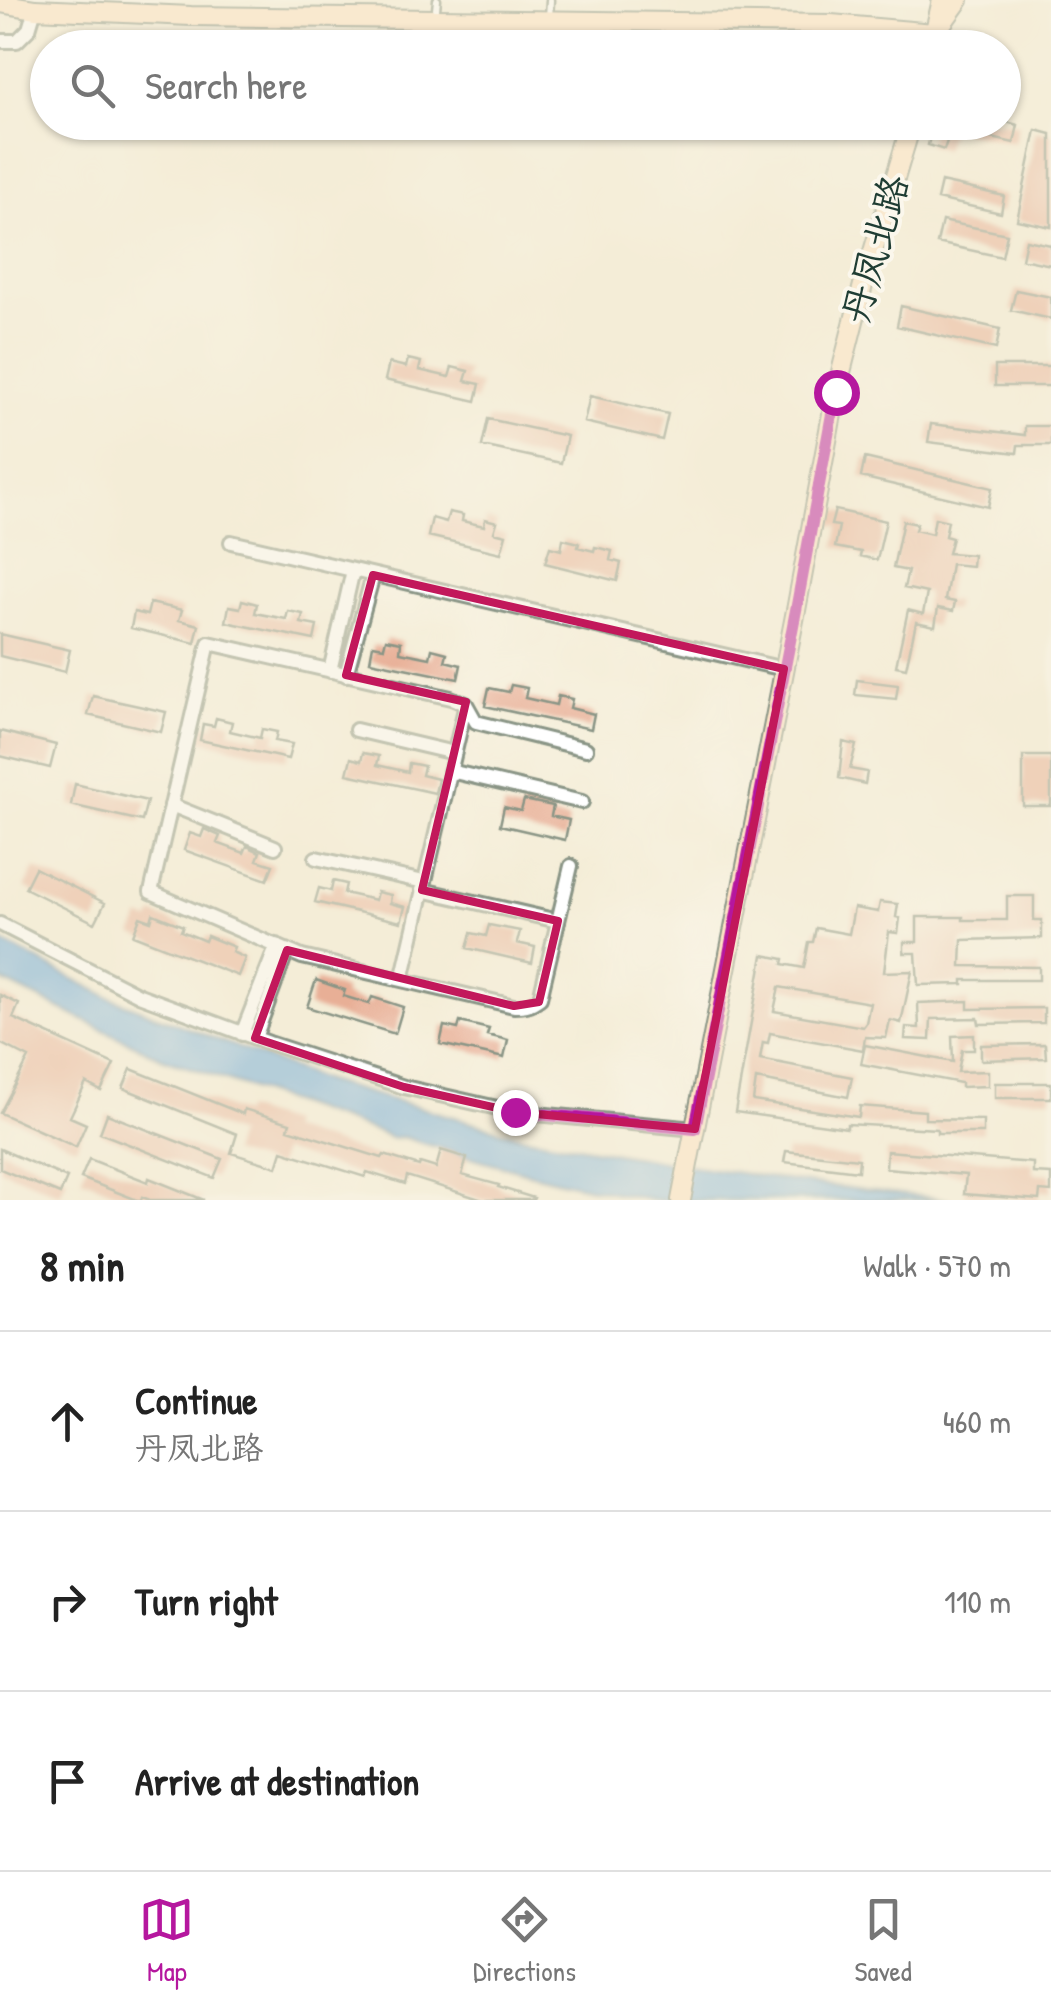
<!DOCTYPE html>
<meta charset="utf-8">
<style>
:root{--surface:#fff;--page:#f2f2f2;--text:#222;--muted:#767676;--line:#e0e0e0;--accent:#b5179e}
body{margin:0;font-family:"Patrick Hand","LXGW WenKai TC",sans-serif;background:var(--page);color:var(--text)}
.stop{position:absolute;width:30px;height:30px;margin:-22px;border:8px solid #b5179e;border-radius:50%;background:#fff}
.stop.end{background:#b5179e;border-color:#fff;box-shadow:0 2px 10px #0008}
.list{margin:0;padding:0;list-style:none}
h2{display:flex;justify-content:space-between;align-items:center;height:130px;margin:0;padding:0 40px;font-size:42px}
h2 small{font-size:32px;font-weight:400;color:var(--muted)}
.list li{display:grid;grid-template-columns:65px 1fr auto;gap:30px;align-items:center;box-sizing:border-box;height:180px;padding:0 40px;border-top:2px solid var(--line)}
.list b{display:block;font-size:38px;white-space:nowrap}
.list p{margin:0;font-size:32px;white-space:nowrap;color:var(--muted)}
.list em{font-size:32px;font-style:normal;color:var(--muted)}
.icon{flex:none;width:55px;height:55px;fill:none;stroke:currentColor;stroke-width:2;stroke-linecap:round;stroke-linejoin:round}
.map{position:relative;flex:none;width:1051px;height:1200px;overflow:hidden}
.search{position:absolute;background:var(--surface);box-shadow:0 2px 8px #0004;left:30px;right:30px;top:30px;height:110px;display:flex;align-items:center;gap:25px;box-sizing:border-box;padding:0 35px;border-radius:55px;color:var(--muted);font-size:38px}
.sheet{height:670px;background:var(--surface)}
nav{display:flex;justify-content:space-around;align-items:center;box-sizing:border-box;height:140px;border-top:2px solid var(--line);background:var(--surface);font-size:28px;color:var(--muted)}
nav a{display:grid;justify-items:center;gap:5px}
nav .on{color:var(--accent)}
.map>svg:first-child{display:block}
</style>
<div class="map">
<svg width="1051" height="1200" viewBox="0 0 1051 1200">
<rect width="100%" height="100%" fill="#fbf7ec"/>
<filter id="ink" filterUnits="userSpaceOnUse"><feTurbulence type="fractalNoise" baseFrequency=".01" numOctaves="2"/><feDisplacementMap in="SourceGraphic" scale="20" xChannelSelector="R" yChannelSelector="G"/><feConvolveMatrix kernelMatrix="1 2 1 2 8 2 1 2 1" color-interpolation-filters="sRGB"/></filter>
<filter id="wash" filterUnits="userSpaceOnUse"><feTurbulence type="fractalNoise" baseFrequency=".0048" numOctaves="4" result="noise"/><feDisplacementMap in="SourceGraphic" scale="40" xChannelSelector="R" yChannelSelector="G"/><feGaussianBlur stdDeviation="2.25" result="paint"/><feColorMatrix in="noise" values="0 0 0 0 0 0 0 0 0 0 0 0 0 0 0 0 0 1.4 0 .05"/><feComposite in="paint" operator="in"/></filter>
<g filter="url(#wash)">
<rect width="100%" height="100%" fill="#f4edd7"/>
<path fill="#69a8dc" stroke="#447288" stroke-width="2.5" d="M0,941L113,999L325,1081L521,1136L666,1162L812,1184L951,1200H660C572,1188 488,1162 402,1137L389,1138L386,1135L162,1058L0,980Z"/>
<g id="blocks">
<path fill="#e8af96" fill-rule="evenodd" d="M437,122H682V135L437,130Z
M934,122H1006L1018,125L1014,143L951,129L944,150L928,145Z
M1036,130L1051,134V227L1017,220Z
M941,182L1004,196L1001,213L937,199Z
M942,221L1007,234L1002,257L937,243Z
M1026,240L1051,245V265L1022,259Z
M1016,290L1051,297V319L1011,310Z
M901,306L1000,329L996,349L897,326Z
M408,359L421,362L419,370L449,377L452,367L468,371L465,381L480,384L476,401L385,380L389,363L406,367Z
M995,366H1051V386H995Z
M590,396L668,414L662,440L584,422Z
M488,419L567,436L561,463L482,446Z
M931,424L1025,435V426H1051V445H1018L1017,453L928,442Z
M865,458L992,488L988,507L861,477Z
M835,510L886,521L877,560L860,556L861,552L835,547L839,526L831,525Z
M449,512L463,515L462,521L484,526L485,519L497,522L494,532L506,535L501,553L428,536L432,518L446,522Z
M935,518L948,521L945,536L952,538L948,553L973,555L972,566L951,564L945,600L955,602L953,611L938,608L935,626L916,622L906,668L896,666L908,610L923,614L927,593L904,588L908,571L893,568L903,521L917,524L915,530L932,534Z
M563,539L579,543L578,547L594,551L595,547L612,551L610,560L621,563L617,581L545,563L550,547L561,550Z
M242,600L257,604L255,613L286,619L288,611L303,614L301,623L317,626L314,640L226,622L229,606L240,608Z
M150,603L182,610L179,620L199,625L195,643L131,628L134,612L147,615Z
M0,634L70,650L65,672L0,656Z
M386,639L401,642L400,652L430,658L432,649L447,653L445,661L461,665L458,679L370,661L373,645L384,647Z
M857,680L898,685L896,699L855,695Z
M511,685L527,688L525,698L556,705L558,696L572,699L570,708L594,714L591,729L485,706L489,688L509,692Z
M93,696L166,712L161,732L88,715Z
M216,718L232,722L230,731L260,738L262,729L277,732L275,741L292,744L288,759L200,740L203,724L214,726Z
M0,731L56,745L50,768L0,756Z
M843,742L856,745L850,769L867,772L865,784L839,778Z
M363,753L379,756L377,765L408,772L409,763L424,766L422,775L438,779L435,793L347,774L351,758L361,761Z
M1023,756H1051V806H1023Z
M75,784L147,801L142,821L71,805Z
M524,800L553,806L551,816L569,820L565,840L500,825L504,807L521,811Z
M204,829L220,836L217,843L244,853L247,846L260,852L257,860L273,865L267,880L184,850L190,833L201,837Z
M35,868L105,903L95,923L25,888Z
M333,881L346,884L344,893L375,900L377,892L391,895L390,903L405,907L401,922L315,902L319,888L331,891Z
M1007,896H1034V920H1042V938L962,940L961,966L1039,967V980H963V984L918,985L916,953H904V942H917V917H963V920H1007Z
M880,902L898,904L896,917L900,918L898,933L889,932L884,972L912,971L901,1023L890,1020L886,1038L865,1037L863,1050L770,1033L768,1043L763,1042L760,1059L852,1077L848,1097L756,1079L753,1101L859,1117L860,1106L925,1111V1119L983,1120V1133H937V1129L847,1124V1128L735,1112L763,955L784,959L783,964L804,968L809,942H813L816,928L849,934L854,908L878,912ZM779,987L870,1003L866,1023L863,1027L774,1011Z
M153,914L183,926L181,931L205,941L207,936L234,947L232,952L245,958L238,976L133,935L140,917L151,921Z
M489,925L520,931L517,943L535,947L532,963L467,948L471,933L486,936Z
M316,980L345,990L343,996L369,1004L372,997L403,1007L395,1034L307,1007Z
M0,995L19,1004L13,1018L114,1064L101,1091L86,1083L70,1117L86,1124L76,1147L0,1113L29,1058L0,1043Z
M968,1001V1009L1044,1008V1023L979,1024L978,1018L931,1019L930,1040L905,1039L906,1027L919,1028L918,1003Z
M460,1022L489,1029L487,1035L508,1040L504,1058L440,1044L444,1026L458,1029Z
M974,1035V1050H962L958,1072L988,1071V1086L961,1087V1083L861,1064L865,1045L953,1062L952,1036Z
M1045,1044L1046,1058L981,1060V1045Z
M131,1069L243,1114L244,1109L290,1123L288,1129L382,1158L384,1155L419,1166L420,1163L436,1168L441,1150L467,1158L462,1175L499,1185L498,1187L534,1198L533,1200H483L407,1176L405,1184L367,1172L365,1177L282,1151L277,1167L231,1153L237,1134L123,1088Z
M995,1083H1051V1098H995Z
M107,1114L222,1159L214,1178L100,1133Z
M0,1149L67,1178L60,1194L0,1169Z
M786,1151L859,1159L858,1171L784,1162Z
M887,1151L1033,1163V1173L1051,1174V1192L1040,1191L1039,1200L964,1194L966,1175L886,1168Z
M89,1159L148,1182L149,1178L204,1200H150L142,1197L141,1200H137L81,1178Z"/>
</g>
</g>
<g filter="url(#ink)">
<use href="#blocks" fill-opacity="0" stroke="#8a9586" stroke-width="2.5"/>
<g fill="none" stroke-linecap="round" stroke-linejoin="round">
<g stroke="#8a9586" stroke-width="11">
<path id="service" d="M435,19L437,0
M549,19L550,0"/>
</g>
<g stroke="#8a9586" stroke-width="18">
<path id="minor" d="M0,41H17L29,29L35,9
M231,542L784,669
M330,671L353,570
M346,675L373,575
M356,730L454,753
M450,771L582,802
M171,805L275,847
M316,858L424,882
M571,866L540,998C531,1005 525,1006 514,1006L302,957L151,892L209,643L451,698L466,704L476,722L586,749
M422,890L558,921
M0,924L139,995L269,1043L404,1087L515,1112L695,1129
M402,980L466,704
M242,1034L277,945
M255,1038L287,950"/>
</g>
<g stroke="#8a9586" stroke-width="22">
<path id="secondary" d="M0,3L35,9L191,16L831,24L934,33
M938,29L959,0
M931,48L942,0
M681,1200L797,605L836,392L863,285L912,122"/>
</g>
<use href="#service" stroke="#fff" stroke-width="6"/>
<use href="#minor" stroke="#fff" stroke-width="12"/>
<use href="#secondary" stroke="#ffe4c6" stroke-width="18"/>
</g>
</g>
<g fill="none" stroke-linecap="round" stroke-linejoin="round" filter="url(#ink)">
<path stroke="#b5179e" stroke-width="12" d="M515,1112L695,1129L797,605L836,392"/>
</g>
<path d="M0 0H1051V1200H0ZM373,575L784,669L695,1129L515,1112L404,1087L255,1038L287,950L514,1006L539,1002L558,921L422,890L466,702L346,675Z" fill="#f4edd7" fill-opacity=".55" fill-rule="evenodd"/>
<path fill="none" stroke="#c2185b" stroke-width="8" stroke-linejoin="round" d="M373,575L784,669L695,1129L515,1112L404,1087L255,1038L287,950L514,1006L539,1002L558,921L422,890L466,702L346,675Z"/>
<g text-anchor="middle" stroke-width="8" stroke-linejoin="round" paint-order="stroke">
<g font-size="38" fill="#1f3d34" stroke="#fbf7ec">
<text transform="translate(875 249) rotate(-74)" y="13">丹凤北路</text>
</g>
</g>
</svg>
<div class="stop" style="left:836px;top:392px"></div>
<div class="stop end" style="left:515px;top:1112px"></div>
<div class="search"><svg class="icon" aria-label="search" viewBox="0 0 24 24"><circle cx="10" cy="10" r="6"/><path d="M15 15l6 6"/></svg>Search here</div>
</div>
<section class="sheet">
<h2>8 min<small>Walk · 570 m</small></h2>
<ul class="list">
<li><svg class="icon" aria-label="ahead" viewBox="0 0 24 24"><path d="M12 20V5M6 11l6-6 6 6"/></svg><div><b>Continue</b><p>丹凤北路</p></div><em>460 m</em></li>
<li><svg class="icon" aria-label="right" viewBox="0 0 24 24"><path d="M7 20v-9h11M14 6l5 5-5 5"/></svg><div><b>Turn right</b></div><em>110 m</em></li>
<li><svg class="icon" aria-label="arrive" viewBox="0 0 24 24"><path d="M6 21V4h12l-3 4 3 4H6"/></svg><div><b>Arrive at destination</b></div></li>
</ul>
</section>
<nav>
<a class="on"><svg class="icon" aria-label="map" viewBox="0 0 24 24"><path d="M3 6l6-2 6 2 6-2v14l-6 2-6-2-6 2zM9 4v14M15 6v14"/></svg>Map</a>
<a><svg class="icon" aria-label="directions" viewBox="0 0 24 24"><path d="M12 3l9 9-9 9-9-9zM9 14v-3h6M13 9l2 2-2 2"/></svg>Directions</a>
<a><svg class="icon" aria-label="saved" viewBox="0 0 24 24"><path d="M7 4h10v16l-5-4-5 4z"/></svg>Saved</a>
</nav>
